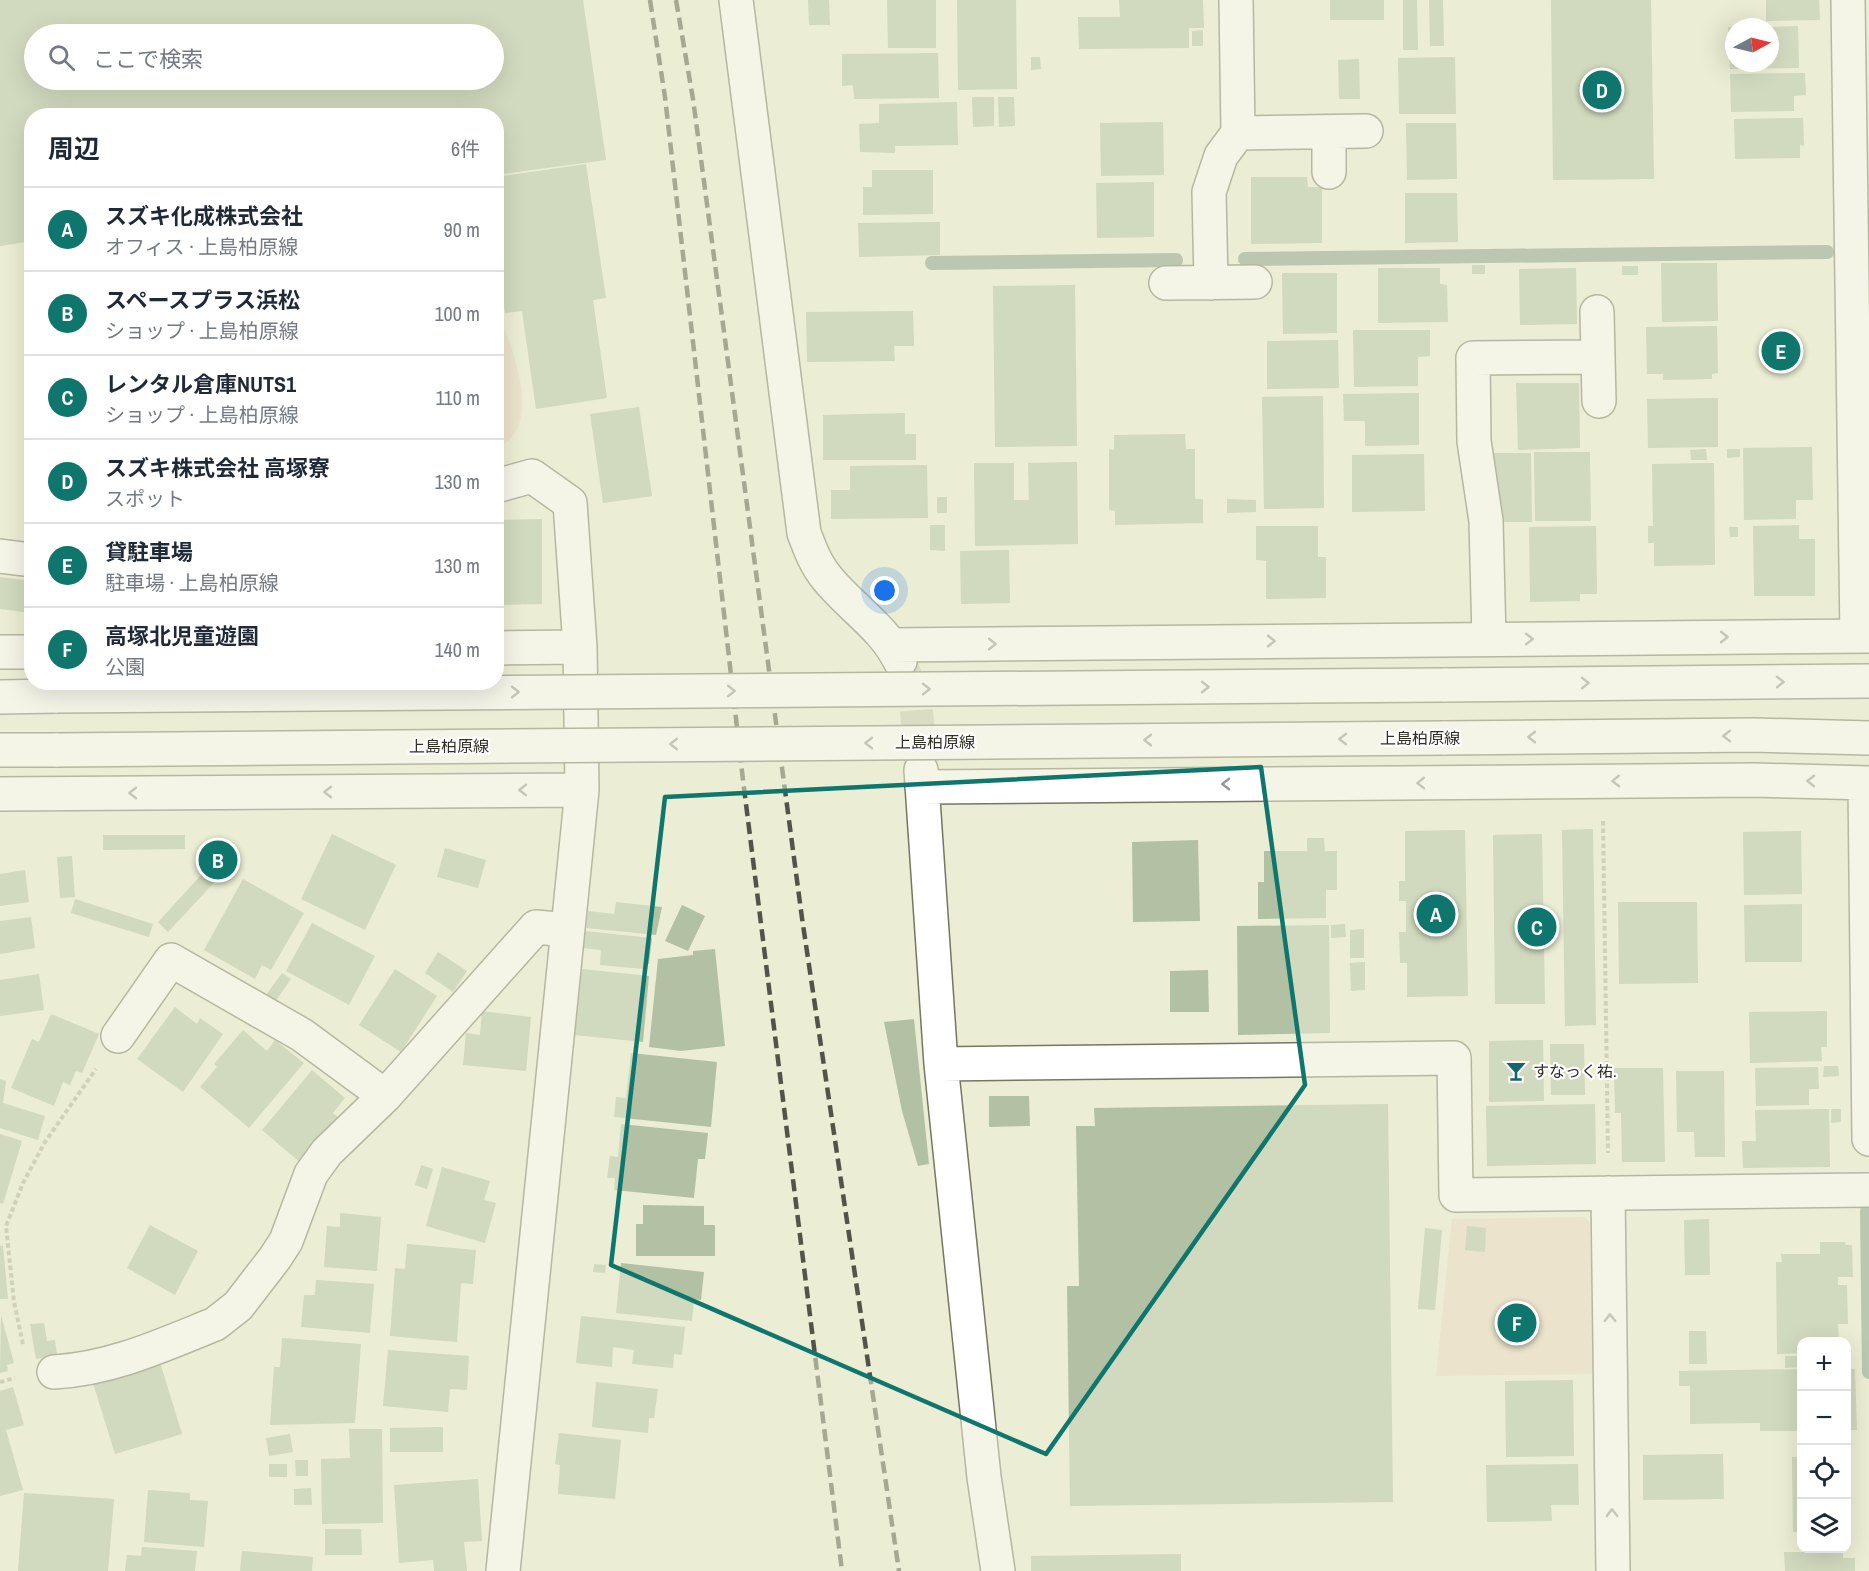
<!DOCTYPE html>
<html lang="ja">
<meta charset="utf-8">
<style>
:root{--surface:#fff;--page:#f6f6f7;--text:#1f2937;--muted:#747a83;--line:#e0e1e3;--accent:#0f766e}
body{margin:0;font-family:"Archivo Narrow","Noto Sans JP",sans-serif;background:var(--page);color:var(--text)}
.controls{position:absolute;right:18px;bottom:18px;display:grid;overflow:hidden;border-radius:12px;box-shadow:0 6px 24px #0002}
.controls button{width:54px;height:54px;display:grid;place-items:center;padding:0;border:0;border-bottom:2px solid var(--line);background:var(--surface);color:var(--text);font:30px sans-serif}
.compass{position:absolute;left:1725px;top:18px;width:54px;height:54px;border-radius:50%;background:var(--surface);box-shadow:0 6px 24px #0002;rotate:83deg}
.you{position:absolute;left:885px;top:591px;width:21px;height:21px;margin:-15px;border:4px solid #fff;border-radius:50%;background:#1a73e8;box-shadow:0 0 0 9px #1a73e833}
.badge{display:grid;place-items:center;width:39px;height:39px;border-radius:50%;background:var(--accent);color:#fff;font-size:20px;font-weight:700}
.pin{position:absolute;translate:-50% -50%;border:3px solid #fff;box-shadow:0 2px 6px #0006}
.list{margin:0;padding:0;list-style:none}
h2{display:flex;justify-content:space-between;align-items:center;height:78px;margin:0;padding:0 24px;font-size:26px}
h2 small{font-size:20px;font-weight:400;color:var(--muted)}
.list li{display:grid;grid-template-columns:39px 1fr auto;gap:18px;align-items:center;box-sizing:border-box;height:84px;padding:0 24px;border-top:2px solid var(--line)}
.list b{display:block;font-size:22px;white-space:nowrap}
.list p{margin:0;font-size:20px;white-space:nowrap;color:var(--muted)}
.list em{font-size:20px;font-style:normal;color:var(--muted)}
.icon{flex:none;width:33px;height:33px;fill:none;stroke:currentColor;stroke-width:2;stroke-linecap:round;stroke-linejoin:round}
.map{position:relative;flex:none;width:1869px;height:1571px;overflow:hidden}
.search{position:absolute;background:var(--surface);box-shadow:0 6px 24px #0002;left:24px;top:24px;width:480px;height:66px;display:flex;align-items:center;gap:15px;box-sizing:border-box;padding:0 21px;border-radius:33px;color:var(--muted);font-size:22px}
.panel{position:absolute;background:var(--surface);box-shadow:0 6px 24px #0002;left:24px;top:108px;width:480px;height:582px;border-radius:24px}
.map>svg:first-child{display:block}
</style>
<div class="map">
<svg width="1869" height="1571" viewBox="0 0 1869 1571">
<rect width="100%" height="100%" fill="#ebedd4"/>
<path fill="#ecd8c0" d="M496,310C511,343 546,427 497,448Z
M1585,1217L1592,1225L1593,1374L1436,1376L1452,1219Z"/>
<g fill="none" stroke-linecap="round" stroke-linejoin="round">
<path stroke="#829a85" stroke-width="14" d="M1245,259L1827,252
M932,263L1176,260
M1867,1211L1869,1372"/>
</g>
<path fill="#b2c0a4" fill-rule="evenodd" d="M0,0H583L606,160L496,175V116H32V241L0,246ZM34,34H494V80H34Z
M808,0H829L830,25H809Z
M887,0H936V48H888Z
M957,0H1016L1017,89L958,90Z
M1119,0H1203L1204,28H1189V48L1079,49L1078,17H1120Z
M1330,0H1384V20H1330Z
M1403,0H1417L1418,50H1403Z
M1429,0H1443L1444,46H1430Z
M1551,0H1651L1654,179L1553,180Z
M1766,0H1819L1820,20L1766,21Z
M1798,26L1799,68L1730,69L1728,27H1734V63H1770V27Z
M1203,30V46H1192V31Z
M938,53L939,98L854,99L853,85L842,86V54Z
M1031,57H1040L1041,69L1031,70Z
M1455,57L1456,114H1399L1398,58Z
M1359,59L1360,99H1339L1338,60Z
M1805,73L1806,95L1794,96V111L1731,112L1730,74Z
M972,97H994V126L973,127Z
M998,97H1014L1015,126L999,127Z
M957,102L958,145L895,146V153L860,152L859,124L879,123V104Z
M1803,118L1804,146L1800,145V158L1735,159L1734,119Z
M1163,122L1164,175L1101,176L1100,123Z
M1406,123H1456L1457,179L1407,180Z
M586,164L606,298L593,300L607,398L536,409L522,311L505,313L496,256V177Z
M872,170H933V214L863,215V187H872Z
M1251,177H1307L1308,187H1322V243L1251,244Z
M1154,182V237L1097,238L1096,183Z
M1405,193H1457L1458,242L1405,243Z
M940,222V255L859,257L858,223Z
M1661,263H1717L1718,321L1662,322Z
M1472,265H1485V274H1472Z
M1622,266H1638V275H1622Z
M1378,268H1440V284L1447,285L1448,322L1378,323Z
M1576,268L1577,324L1520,325L1519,269Z
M1282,273H1337V333L1283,334Z
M1075,285L1077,446L995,447L993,286Z
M913,311L914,346H894L895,361L807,362L806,312Z
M1717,326L1718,373L1712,374V379L1663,380V374H1647L1646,327Z
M1353,330H1430V356L1418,357V386L1354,387Z
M1338,340L1339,388L1267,389V341Z
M1516,383H1579L1580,448L1518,450Z
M1419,393V445L1365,446V421H1344L1343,394Z
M1323,396L1324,508L1264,509L1262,397Z
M1718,398V447L1648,448L1647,399Z
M639,407L652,496L603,503L590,414Z
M905,413V434H916V460H823V415Z
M1185,434L1186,449H1195V499H1203V523L1115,525V511L1109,510V449L1114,450V435Z
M1812,447L1813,500H1796V519L1744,520L1743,448Z
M1706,449L1707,460H1691L1690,450Z
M1727,449H1740V457L1727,458Z
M1534,452H1590L1591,521H1535Z
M1493,453H1531L1532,522H1503Z
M1424,454L1425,511L1352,512V455Z
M1077,462L1078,544L975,546L974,463H1014V500H1029L1028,463Z
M1714,463L1715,565L1654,566V543H1648V526H1653L1652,464Z
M927,465L928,518L831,519V490H850V466Z
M937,497H947V513H937Z
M1227,499L1256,500V512L1227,513Z
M542,519V604L496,605V520Z
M930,525H945V551L930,550Z
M1799,525V539H1815V596H1754L1753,526Z
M1256,526H1318V557H1326V598L1266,599V561L1256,560Z
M1596,526L1597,594H1580V601L1530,602L1529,527Z
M1729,527H1738V537H1730Z
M1009,550L1010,603L961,604L960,551Z
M0,577L32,581V613L0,609Z
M1593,829L1596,1025L1565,1026L1562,830Z
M1465,830L1468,996L1407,997V963H1400L1399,932H1406V901H1399V881H1405V831Z
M1801,831L1802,894L1744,895L1743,832Z
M332,834L396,865L365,930L301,899Z
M1542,834L1545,1004H1495L1493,835Z
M103,835H185V849L103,850Z
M1307,838H1324L1325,851H1337V890H1326V918L1258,919V882H1264V851H1307Z
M1198,840L1200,921L1133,922L1132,842Z
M445,848L486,860L478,888L437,877Z
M72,856L75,897L60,898L57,857Z
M213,862L224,872L168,932L158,922Z
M25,870L29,902L0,906V874Z
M243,879L304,913L271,970L262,965L255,979L204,950Z
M75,899L153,924L149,937L71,913Z
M616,902L662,907L656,935L586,928L588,911L614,914Z
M1618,902H1697L1698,983L1619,984Z
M1802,904V962H1745L1744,905Z
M682,905L705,916L688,951L665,941Z
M31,917L35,948L0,954V921Z
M312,923L375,956L349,1005L286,971Z
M1345,924L1346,937L1331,938V925Z
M1329,925L1330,1033L1238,1035L1237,926Z
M1364,929V958H1350V930Z
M584,931L652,938L649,964L644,963V969L600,965L601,950L582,948Z
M715,949L725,1046L681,1051L649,1047L658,959L693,955V951Z
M438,952L467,971L453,992L425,973Z
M1365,962V990L1351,991L1350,963Z
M395,969L437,996L401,1052L359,1025Z
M582,969L649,976L643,1042L575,1035Z
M1208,970L1209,1012H1170V971Z
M282,973L291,979L275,1002L266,995Z
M39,974L44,1010L0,1016V980Z
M175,1007L197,1024L200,1018L223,1034L183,1092L137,1059Z
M482,1011L531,1017L526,1071L463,1065L466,1033L480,1035Z
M1827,1011V1047H1821L1822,1061L1750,1063L1749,1012Z
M51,1014L99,1034L82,1073L76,1071L70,1085L63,1082L54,1106L11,1088L32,1039L39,1042Z
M914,1019L929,1164L918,1166L902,1111L884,1022Z
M243,1030L267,1051L275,1040L304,1063L249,1128L200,1087L217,1067L214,1064Z
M1543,1040L1544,1101L1489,1102V1041Z
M1550,1044H1584L1585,1095H1551Z
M631,1053L717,1062L711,1127L614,1117L616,1097L626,1098Z
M1824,1066H1838L1839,1076L1823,1077Z
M1818,1067L1819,1089H1809V1105L1756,1106L1755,1068Z
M1614,1068H1663L1665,1162H1622L1621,1113H1615Z
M312,1070L345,1098L333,1113L340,1119L302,1164L262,1130Z
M1676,1071H1724L1725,1157H1695L1694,1132H1677Z
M0,1079L6,1081L3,1103L45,1116L38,1140L0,1128Z
M989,1096H1029L1030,1126L989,1127Z
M1388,1104L1393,1502L1070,1506L1067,1286H1079L1076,1126H1095L1094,1108Z
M1595,1104L1596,1164L1487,1166L1486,1106Z
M1829,1109L1830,1167L1743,1168L1742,1141H1756L1755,1110Z
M1831,1109H1841V1122L1831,1123Z
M621,1124L708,1133L705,1159H698L694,1198L614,1190L615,1178H607L610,1156L618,1157Z
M0,1134L22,1141L3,1204L0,1203Z
M421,1165L433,1169L427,1189L415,1185Z
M442,1167L490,1181L484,1200L496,1203L485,1243L426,1226Z
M643,1205L704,1206V1225H715V1256H636V1224H643Z
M340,1213L381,1217L377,1271L324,1267L327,1226L340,1227Z
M1709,1219L1710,1275H1685L1684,1220Z
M150,1225L198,1251L175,1295L127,1268Z
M1467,1226L1486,1228L1485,1252L1465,1250Z
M1425,1228L1442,1230L1435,1310L1418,1309Z
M1820,1242H1845L1846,1245H1852L1853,1277H1838V1285H1847L1848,1324H1838L1839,1342H1802V1353L1777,1354L1776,1262H1782L1781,1254H1820Z
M407,1244L476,1250L473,1284L461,1283L457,1342L390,1336L395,1268L405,1269Z
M0,1246H3L8,1299H0Z
M621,1263L704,1272L701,1300L694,1299L692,1321L616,1313Z
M594,1264L606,1265L605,1273L593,1272Z
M316,1280L374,1284L370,1333L301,1327L304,1295H315Z
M1,1315L14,1363L7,1365L8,1371L0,1373Z
M581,1316L685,1327L682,1355L674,1354L673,1368L632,1364L634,1350L613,1347L612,1367L576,1363Z
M44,1323L47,1341L55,1340L57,1355L36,1359L30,1324Z
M1689,1331H1706L1707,1364H1689Z
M282,1338L361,1344L355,1423L270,1425L274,1367H280Z
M388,1350L469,1356L467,1390L450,1389L448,1412L383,1406Z
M1846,1355H1851V1367H1846Z
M1785,1356H1802V1367L1785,1368Z
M159,1359L182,1434L115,1454L92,1380Z
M1802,1369V1431H1760V1423L1690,1424V1386H1679V1371Z
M1846,1369H1855L1857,1430H1846Z
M1573,1380L1574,1456L1506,1457L1505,1381Z
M596,1382L658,1389L654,1418H649L648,1433L592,1427Z
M13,1387L24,1425L6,1430L23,1490L0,1496V1391Z
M443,1427V1452H390V1428Z
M349,1429H382L383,1523L322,1524L321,1459L350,1458Z
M559,1433L621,1440L615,1499L558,1494L560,1465L555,1464Z
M290,1434L293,1452L269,1456L266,1438Z
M1723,1454L1724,1499L1643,1500V1455Z
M1792,1457H1802V1532H1793Z
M295,1460H308V1476H296Z
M269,1464H287V1477H269Z
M1578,1464L1579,1505H1551L1552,1521L1487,1522L1486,1465Z
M478,1479L482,1541L464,1542L467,1571H434L433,1560L399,1563L394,1485Z
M311,1488L312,1505H294V1489Z
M148,1490L190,1493V1500L208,1501L204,1547L144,1542Z
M1846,1490H1848L1849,1532H1846Z
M24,1493L114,1499L108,1571H18Z
M325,1529H361L362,1555H325Z
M142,1547L197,1551L195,1571H125L127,1555L141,1556Z
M242,1551L313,1557L312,1571H240Z
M1784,1552H1843V1558H1855V1571H1785Z
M1181,1554V1571H1031V1556Z"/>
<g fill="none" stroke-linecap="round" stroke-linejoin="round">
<path stroke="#c6c7b1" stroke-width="33" stroke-dasharray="33 16" stroke-linecap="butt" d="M901,664L916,704L921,770"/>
<g stroke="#767761" stroke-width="36">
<path id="minor" d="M736,0L804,533C810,549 816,565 827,578C851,608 883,626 900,661
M1848,0L1857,636
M1329,132V172
M1238,133L1366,131
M1166,283L1255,282
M1211,283L1209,192L1221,156L1238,133L1236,0
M1597,312L1599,401
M496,486L532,476L570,503L580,647L582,790L503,1571
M0,556L32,560
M1489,639L1486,521L1474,441L1473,358L1598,357
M891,645L1869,636
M496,648L580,647
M0,652H32
M1443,685L1869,681
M0,697L57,696
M1443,738L1754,735L1869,738
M0,750H58
M921,770L941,1064L984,1477L998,1571
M1865,783L1869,1139
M922,787L1754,780L1869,783
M0,794L582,790
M118,1036L171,960L302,1035L385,1096
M941,1064L1454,1058L1456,1195L1869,1190
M1608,1193L1613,1571
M54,1372C111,1369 163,1345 215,1324L238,1306L275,1258L286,1241L311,1174L327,1152L385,1096L536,927L567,930"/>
</g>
<path stroke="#afb09c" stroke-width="4" stroke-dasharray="4.5 3" stroke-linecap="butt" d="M1603,821L1608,1153
M23,1344L14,1302L6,1226L23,1183L45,1142L96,1069
M0,1382L15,1378"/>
<use href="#minor" stroke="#fff" stroke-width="33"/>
<path stroke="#535448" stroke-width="4.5" stroke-dasharray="12 6" stroke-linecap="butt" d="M650,0L665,97L743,780L842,1571
M676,0L693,99L802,918L899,1571"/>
<g stroke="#767761" stroke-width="36" stroke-linecap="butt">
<path id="minor-bridge" d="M57,696L1443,685
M58,750L1443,738"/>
</g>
<use href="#minor-bridge" stroke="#fff" stroke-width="33"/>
</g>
<defs><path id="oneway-chevron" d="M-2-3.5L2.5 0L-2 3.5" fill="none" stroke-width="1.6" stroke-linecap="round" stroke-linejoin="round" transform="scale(1.5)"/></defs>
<g stroke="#989893">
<use href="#oneway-chevron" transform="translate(1724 637)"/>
<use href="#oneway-chevron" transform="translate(1529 639)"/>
<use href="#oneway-chevron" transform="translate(1271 641)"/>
<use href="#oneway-chevron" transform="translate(992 644)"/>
<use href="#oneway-chevron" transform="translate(1780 682) rotate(-1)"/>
<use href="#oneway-chevron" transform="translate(1585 683) rotate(-1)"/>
<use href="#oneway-chevron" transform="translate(1205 687)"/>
<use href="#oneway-chevron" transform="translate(926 689)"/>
<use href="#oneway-chevron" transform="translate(731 691)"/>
<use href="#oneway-chevron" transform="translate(515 692)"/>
<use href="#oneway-chevron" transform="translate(1727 736) rotate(180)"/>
<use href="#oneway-chevron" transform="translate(1532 737) rotate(180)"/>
<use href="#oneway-chevron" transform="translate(1343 739) rotate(180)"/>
<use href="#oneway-chevron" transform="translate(1148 740) rotate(180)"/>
<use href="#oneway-chevron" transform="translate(869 743) rotate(180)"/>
<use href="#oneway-chevron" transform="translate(674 744) rotate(180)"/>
<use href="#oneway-chevron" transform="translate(1616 781) rotate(179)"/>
<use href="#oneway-chevron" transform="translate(1811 781) rotate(-179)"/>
<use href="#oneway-chevron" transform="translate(1421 783) rotate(179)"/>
<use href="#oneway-chevron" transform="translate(1226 784) rotate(180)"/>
<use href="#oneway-chevron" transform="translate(523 790) rotate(180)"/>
<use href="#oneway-chevron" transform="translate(328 792) rotate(180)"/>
<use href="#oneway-chevron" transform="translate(133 793) rotate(180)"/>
<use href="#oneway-chevron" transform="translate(1610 1318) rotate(-91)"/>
<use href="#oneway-chevron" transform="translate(1612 1513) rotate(-91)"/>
</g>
<path d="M0 0H1869V1571H0ZM1261,767L1305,1085L1046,1454L611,1265L665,797Z" fill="#ebedd4" fill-opacity=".55" fill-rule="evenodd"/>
<path fill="none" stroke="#0f766e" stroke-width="4.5" stroke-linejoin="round" d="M1261,767L1305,1085L1046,1454L611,1265L665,797Z"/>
<defs>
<g id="bar-bare" transform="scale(1.62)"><path d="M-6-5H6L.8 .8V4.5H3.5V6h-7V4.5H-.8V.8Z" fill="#16646c" stroke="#fff" stroke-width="2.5" paint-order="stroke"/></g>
</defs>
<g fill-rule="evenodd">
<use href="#bar-bare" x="1516" y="1071"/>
</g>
<g text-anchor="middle" stroke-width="4.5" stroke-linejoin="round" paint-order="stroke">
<g font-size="16" fill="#303027" stroke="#fff">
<text x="1420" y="744">上島柏原線</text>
<text x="935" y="748">上島柏原線</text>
<text x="449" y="752">上島柏原線</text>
</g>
<g font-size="16" fill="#303027" stroke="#fff" text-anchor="start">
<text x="1533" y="1077">すなっく祐.</text>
</g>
</g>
</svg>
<div class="controls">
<button>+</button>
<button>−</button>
<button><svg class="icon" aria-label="locate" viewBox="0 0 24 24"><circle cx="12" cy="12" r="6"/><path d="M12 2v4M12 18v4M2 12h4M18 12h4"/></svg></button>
<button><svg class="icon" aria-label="layers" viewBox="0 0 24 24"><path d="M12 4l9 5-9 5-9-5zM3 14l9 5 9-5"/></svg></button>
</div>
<svg class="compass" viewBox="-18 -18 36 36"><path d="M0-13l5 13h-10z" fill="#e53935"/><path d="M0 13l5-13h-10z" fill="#747a83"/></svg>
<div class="you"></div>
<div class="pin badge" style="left:1436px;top:914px">A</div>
<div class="pin badge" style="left:218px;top:860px">B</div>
<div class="pin badge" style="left:1537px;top:927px">C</div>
<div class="pin badge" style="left:1602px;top:90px">D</div>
<div class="pin badge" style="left:1781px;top:351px">E</div>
<div class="pin badge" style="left:1517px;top:1323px">F</div>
<div class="search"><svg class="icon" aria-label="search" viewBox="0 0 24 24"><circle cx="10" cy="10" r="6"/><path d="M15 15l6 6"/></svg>ここで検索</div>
<section class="panel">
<h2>周辺<small>6件</small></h2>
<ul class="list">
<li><span class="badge">A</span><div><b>スズキ化成株式会社</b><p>オフィス · 上島柏原線</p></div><em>90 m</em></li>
<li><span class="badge">B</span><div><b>スペースプラス浜松</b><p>ショップ · 上島柏原線</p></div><em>100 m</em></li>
<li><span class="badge">C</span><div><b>レンタル倉庫NUTS1</b><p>ショップ · 上島柏原線</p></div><em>110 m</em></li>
<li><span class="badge">D</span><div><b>スズキ株式会社 高塚寮</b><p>スポット</p></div><em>130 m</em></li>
<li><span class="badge">E</span><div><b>貸駐車場</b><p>駐車場 · 上島柏原線</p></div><em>130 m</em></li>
<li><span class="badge">F</span><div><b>高塚北児童遊園</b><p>公園</p></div><em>140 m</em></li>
</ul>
</section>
</div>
